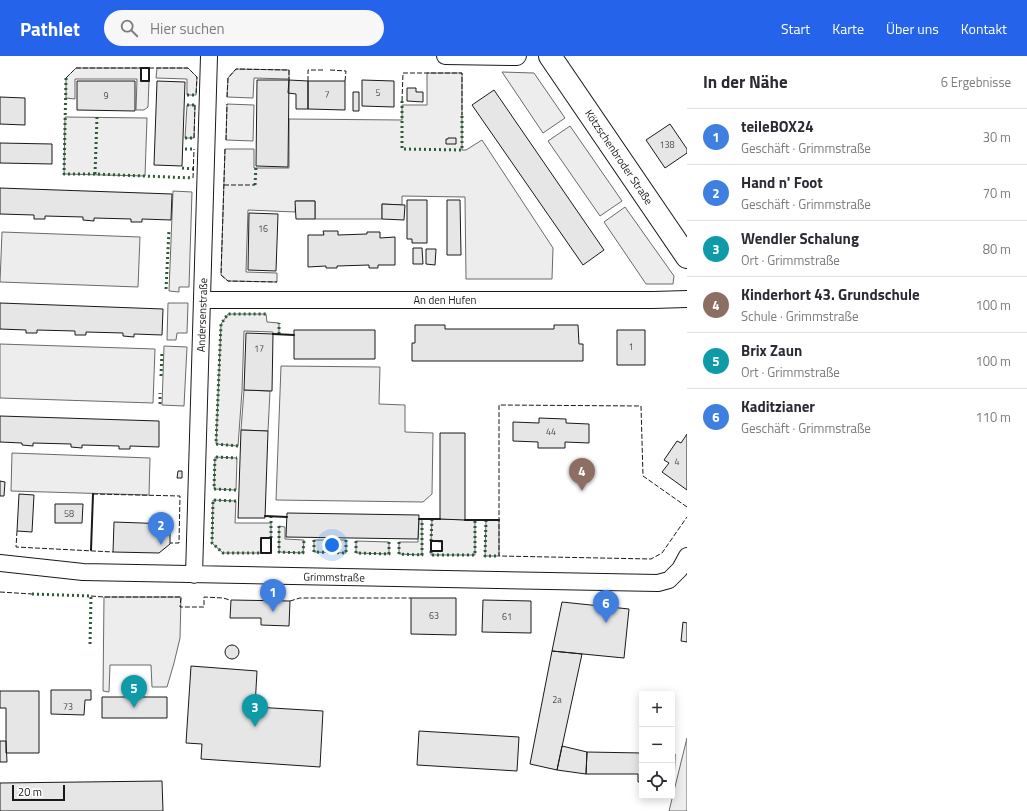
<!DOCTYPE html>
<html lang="de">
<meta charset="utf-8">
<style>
:root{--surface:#fff;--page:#f7f7f7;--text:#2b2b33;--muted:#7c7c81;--line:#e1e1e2;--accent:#2563eb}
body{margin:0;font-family:"Titillium Web",sans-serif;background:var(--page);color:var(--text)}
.controls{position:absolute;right:12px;bottom:12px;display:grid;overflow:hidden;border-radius:4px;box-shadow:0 2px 10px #0003}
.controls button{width:36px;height:36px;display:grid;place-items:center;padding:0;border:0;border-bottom:1px solid var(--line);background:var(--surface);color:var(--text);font:20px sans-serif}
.scale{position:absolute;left:12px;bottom:10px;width:53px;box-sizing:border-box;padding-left:4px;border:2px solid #1a1a1a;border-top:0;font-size:11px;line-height:14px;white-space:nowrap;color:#1a1a1a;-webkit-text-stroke:3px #fff;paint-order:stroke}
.you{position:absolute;left:332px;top:489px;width:14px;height:14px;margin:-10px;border:3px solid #fff;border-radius:50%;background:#1a73e8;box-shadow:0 0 0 6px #1a73e833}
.badge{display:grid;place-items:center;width:26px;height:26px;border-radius:50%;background:var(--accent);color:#fff;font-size:13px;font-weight:700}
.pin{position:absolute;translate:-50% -33px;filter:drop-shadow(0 1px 2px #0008)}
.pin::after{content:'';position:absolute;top:21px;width:14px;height:12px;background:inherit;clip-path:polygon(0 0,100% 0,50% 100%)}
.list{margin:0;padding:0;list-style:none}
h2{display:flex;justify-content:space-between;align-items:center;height:52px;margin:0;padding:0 16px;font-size:17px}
h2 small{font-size:13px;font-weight:400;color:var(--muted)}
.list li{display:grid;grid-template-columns:26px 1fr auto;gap:12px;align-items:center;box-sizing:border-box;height:56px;padding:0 16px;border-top:1px solid var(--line)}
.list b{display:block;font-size:15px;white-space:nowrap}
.list p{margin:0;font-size:13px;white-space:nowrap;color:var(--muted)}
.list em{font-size:13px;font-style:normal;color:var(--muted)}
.icon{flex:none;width:22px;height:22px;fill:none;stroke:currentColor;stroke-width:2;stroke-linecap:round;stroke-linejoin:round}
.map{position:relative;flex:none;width:687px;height:755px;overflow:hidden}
header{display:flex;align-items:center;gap:24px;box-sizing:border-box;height:56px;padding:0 20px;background:var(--accent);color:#fff}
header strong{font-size:19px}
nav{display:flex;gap:22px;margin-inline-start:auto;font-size:14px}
.search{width:280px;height:36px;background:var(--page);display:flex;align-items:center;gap:10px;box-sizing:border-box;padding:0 14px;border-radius:22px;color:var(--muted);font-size:15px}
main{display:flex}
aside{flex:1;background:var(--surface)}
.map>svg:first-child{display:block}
</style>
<header>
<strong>Pathlet</strong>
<div class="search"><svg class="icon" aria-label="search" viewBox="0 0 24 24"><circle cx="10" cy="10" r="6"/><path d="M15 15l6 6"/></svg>Hier suchen</div>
<nav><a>Start</a><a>Karte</a><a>Über uns</a><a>Kontakt</a></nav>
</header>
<main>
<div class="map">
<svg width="687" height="755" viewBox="0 0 687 755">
<rect width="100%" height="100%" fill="#fff"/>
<path fill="#ededed" stroke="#6a6a6a" d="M76,12H141V25H149L148,51L144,54H136L137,23H75V43L66,42V22Z
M157,12H188L197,21L196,39H187V23L156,22Z
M236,13L289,14V23L254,22L253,42L227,41L228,22Z
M502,16L534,17L565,62L543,77Z
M427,17H462V94H466L482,84L553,192L552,223H466L465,141L402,140V149L382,148V163H315V145H296L295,156L248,154L246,216L277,217V226L228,225L221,219L225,93H254V112H289V63L402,64V49H427Z
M227,48L254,49L253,85L226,84Z
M187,49H195L194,82H185Z
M65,61L147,62L145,120L64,118Z
M570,70L622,145L600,160L548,85Z
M173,135L192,136L189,231H179V236L169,235Z
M625,151L674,220L673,228H646L604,166Z
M2,176L140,181L138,231L0,226Z
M168,247H188L187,277H177L176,284H167Z
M228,258H266L267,266L279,267V278H273V276L244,275L242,335L238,390L216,388L221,268Z
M0,288L155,293L153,347L0,342Z
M164,290L187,291L184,350L162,349Z
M281,310L380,311L379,348L405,349V376L433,377L432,438L423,446L276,444Z
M244,334L270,335L268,375L241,374Z
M12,397L150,402L149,439L11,435Z
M215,401L237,402L236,434L214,433Z
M213,444L236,445L235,467H271V482H261V497H223L212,487Z
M419,463H422V499L399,498V486H418Z
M432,463L475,464V499H431V495H442V486L431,485Z
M486,464H499V500H485Z
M279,470L285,471V483L304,484L303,497L279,496Z
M314,484H346V497L314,496Z
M356,485L389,486V498L356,497Z
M104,541H181L180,582L174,607L167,631H152L151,609H110L109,636L103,635Z
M687,682V755H669Z"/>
<path fill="#e6e6e6" stroke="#1a1a1a" d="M257,24H289L288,111L256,110Z
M289,24L308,25V53H296V38L288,37Z
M362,24L394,25V51L362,50Z
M77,25H135V55L77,54Z
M157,25L185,26L182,110L154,109Z
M308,25H345V54L308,53Z
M407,32H416V36H423V46L407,45Z
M494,34L604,194L583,209L472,49Z
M353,36H359V55H353Z
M0,41L25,42V69L0,68Z
M670,68L687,93V97L665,112L646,84Z
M448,82H456V88H446V83H448Z
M0,87L52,88V108L0,107Z
M0,132L172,138L171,164L142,163V166H131V163L94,162V165L83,164V161L45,160V163H34V159L0,158Z
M407,144H427V187H412V183H407Z
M447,144H460L461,199H447Z
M295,145H315V163H296Z
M382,148L405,149L404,164L382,163Z
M249,157L278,158L276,215L248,214Z
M323,175H338V179L367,178V176H380V182L395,181V209H378V212H369V209L337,210V212H326V210L308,211V179H324Z
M413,192H422L423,208H413Z
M426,193H436L435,209L426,208Z
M0,247L163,253L162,279L134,278V281L123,280V277L86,276V279H75V275L37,274V277H26V274L0,273Z
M415,269H445V273H554V269H578L579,288H583V305H412V287H415Z
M294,274H375V303H294Z
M617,274H645V309H617Z
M246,277L273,278L272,335L244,334Z
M0,360L159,365V391L130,390V393H119V390L82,389V392L71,391V388L33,387V390L22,389V387L0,386Z
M539,362L566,363V367L589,368V387L565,386V392H538V386L513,385V366L539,367Z
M241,374L268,375L265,462H238Z
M440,377H465V464L440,463Z
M687,378V434L662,416L669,407L664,404L677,385L681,387Z
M178,415H182V422H177Z
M0,425L5,426L4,440H0Z
M19,438L34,439L32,476L17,475Z
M55,448H83L82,467H55Z
M287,457L419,459L418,483L286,481Z
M114,466L170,468V488L159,497L113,496Z
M411,542H456V579L411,578Z
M231,544L290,545L289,570L261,569V562H230Z
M483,544L531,545V577L482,576Z
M562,546L629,553L624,602L552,595Z
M683,566L687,567V586L681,585Z
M225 596a7 7 0 1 1 14 0a7 7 0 1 1-14 0Z
M552,595L582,598L557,714L530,708Z
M191,610L257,615L255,651L323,655L320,711L201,703L202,688L186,687Z
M51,634H91V644H85L84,659L51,658Z
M0,635H39V697H6V652H0Z
M102,641H167V662H102Z
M419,675L519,681L517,715L417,709Z
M0,685H6L7,706H0Z
M562,690L587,696L586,718L557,714Z
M587,696L642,697V726H638V718H586Z
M672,698H675L674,733H672Z
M162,725L163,755H0V727Z"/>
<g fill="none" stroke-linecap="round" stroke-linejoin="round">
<g stroke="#1a1a1a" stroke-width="18">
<path id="street" d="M445,0L517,1L518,0
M202,244H653L687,243
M0,507L83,516L658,527L669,524L680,513L687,500
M194,519L209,0"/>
</g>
<g stroke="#1a1a1a" stroke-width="24">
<path id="secondary" d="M550,0L687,201"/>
</g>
<use href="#street" stroke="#fff" stroke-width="16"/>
<use href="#secondary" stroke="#fff" stroke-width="22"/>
<path stroke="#2b5a34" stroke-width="3" stroke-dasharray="2 3" stroke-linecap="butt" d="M66,22L64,118H95
M187,39H196
M402,45V93L462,94V59
M187,49H195
M97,61L95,118L193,122
M185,82H194
M185,93H194
M182,112L194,113
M255,129L256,110
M166,233L169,174
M279,278V267
M161,320L162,295
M160,348V337
M238,390L216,388L221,268L228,258H266
M236,434L214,433L215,401L237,402
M236,445L213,444L212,487L223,497H261
M486,464L485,500H499
M279,470V496L303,497L304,484
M271,482V460
M314,484V496L346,497V484
M356,485V497L389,498V486
M431,485L432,463
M399,486V498L422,499V463
M431,495V499H475V464
M32,538L91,540L90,589"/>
<path stroke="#1a1a1a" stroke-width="1" stroke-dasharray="5 2" stroke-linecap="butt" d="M149,12H188L197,21L196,39
M330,14L346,15L345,25
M66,22L76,12H141
M308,25V14H323
M227,41L228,22L236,13L289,14V24
M402,45L403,17H462V59
M194,82L195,49
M226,84L227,48
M225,93L221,219L228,225L277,226
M193,122L194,93
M224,129H255
M93,438L180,440L179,487H170
M687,451L643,420L641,350L499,349V500L651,503L662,497L687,461
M17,475L16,491L113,496
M0,536L32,538
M91,540L104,541H181L180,551H204V541L223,542L230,544
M290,545L300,542H411"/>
<path stroke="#1a1a1a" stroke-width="2" d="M141,12H149V25H141Z
M273,278L294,279
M265,460L287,461
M419,463H440
M465,464H499
M261,482H271V497H261Z
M431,485H442V495H431Z
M91,494L93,438"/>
</g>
<g text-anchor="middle" stroke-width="3" stroke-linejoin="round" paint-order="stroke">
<g font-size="9" fill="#4d4d4d">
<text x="378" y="40">5</text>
<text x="327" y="42">7</text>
<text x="106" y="43">9</text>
<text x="667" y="92">138</text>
<text x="263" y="176">16</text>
<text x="631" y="294">1</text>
<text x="259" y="296">17</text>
<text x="551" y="379">44</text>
<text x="677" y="409">4</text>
<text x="69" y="461">58</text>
<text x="434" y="563">63</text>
<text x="507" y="564">61</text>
<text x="557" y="647">2a</text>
<text x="68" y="654">73</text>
</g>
<g font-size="11" fill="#1a1a1a" stroke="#fff">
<text transform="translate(619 101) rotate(56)" y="4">Kötzschenbroder Straße</text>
<text x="445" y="248">An den Hufen</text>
<text transform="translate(202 259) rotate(-88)" y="4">Andersenstraße</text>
<text transform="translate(334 521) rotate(1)" y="4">Grimmstraße</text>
</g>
</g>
</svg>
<div class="controls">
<button>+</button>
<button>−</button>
<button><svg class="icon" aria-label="locate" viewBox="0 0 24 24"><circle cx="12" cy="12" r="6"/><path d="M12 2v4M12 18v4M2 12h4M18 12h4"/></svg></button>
</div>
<div class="scale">20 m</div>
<div class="you"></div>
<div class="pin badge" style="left:273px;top:556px;background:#3f7fe0">1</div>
<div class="pin badge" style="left:161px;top:489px;background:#3f7fe0">2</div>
<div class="pin badge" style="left:255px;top:671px;background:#0f9aa8">3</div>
<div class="pin badge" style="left:582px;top:435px;background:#8d6e63">4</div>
<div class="pin badge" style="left:134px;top:652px;background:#0f9aa8">5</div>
<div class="pin badge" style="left:606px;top:567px;background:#3f7fe0">6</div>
</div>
<aside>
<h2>In der Nähe<small>6 Ergebnisse</small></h2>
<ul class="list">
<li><span class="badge" style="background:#3f7fe0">1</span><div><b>teileBOX24</b><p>Geschäft · Grimmstraße</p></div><em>30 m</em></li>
<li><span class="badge" style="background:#3f7fe0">2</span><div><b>Hand n' Foot</b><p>Geschäft · Grimmstraße</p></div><em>70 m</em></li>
<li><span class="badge" style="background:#0f9aa8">3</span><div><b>Wendler Schalung</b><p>Ort · Grimmstraße</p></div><em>80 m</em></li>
<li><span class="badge" style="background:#8d6e63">4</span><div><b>Kinderhort 43. Grundschule</b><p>Schule · Grimmstraße</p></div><em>100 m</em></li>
<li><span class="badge" style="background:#0f9aa8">5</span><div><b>Brix Zaun</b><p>Ort · Grimmstraße</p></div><em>100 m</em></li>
<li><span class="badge" style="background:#3f7fe0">6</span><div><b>Kaditzianer</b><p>Geschäft · Grimmstraße</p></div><em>110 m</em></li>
</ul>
</aside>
</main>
